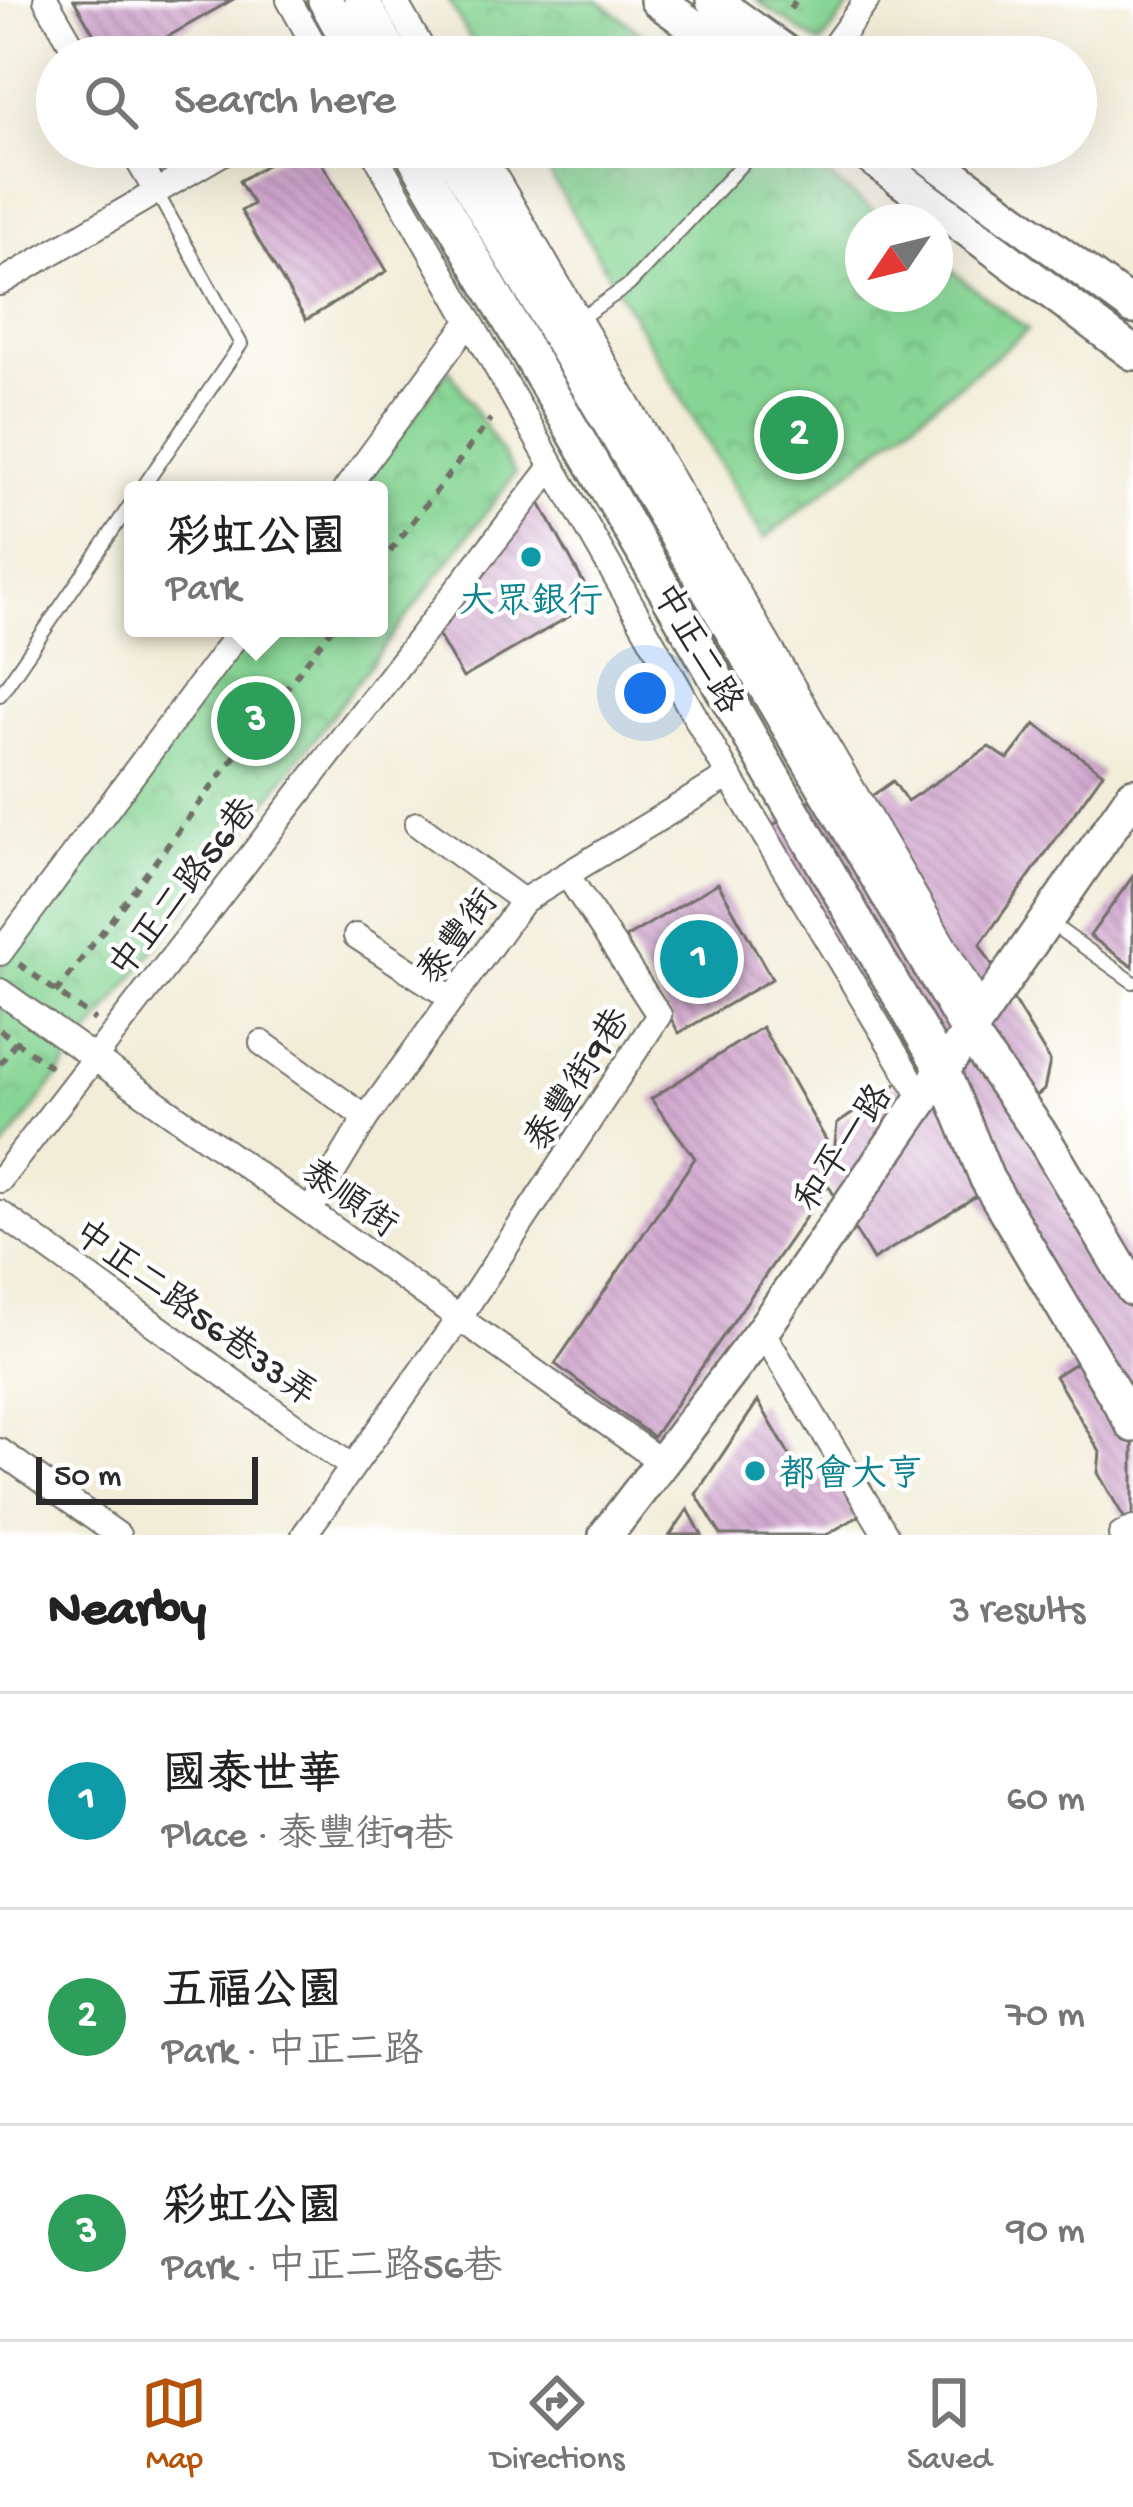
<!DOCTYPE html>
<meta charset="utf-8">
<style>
:root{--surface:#fff;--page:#f2f2f2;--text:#222;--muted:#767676;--line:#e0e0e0;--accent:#b45309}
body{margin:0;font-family:"Gochi Hand","LXGW WenKai TC",sans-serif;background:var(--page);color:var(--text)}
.compass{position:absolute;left:845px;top:204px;width:108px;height:108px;border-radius:50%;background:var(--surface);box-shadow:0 12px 48px #0002;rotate:235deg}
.scale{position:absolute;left:36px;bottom:30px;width:222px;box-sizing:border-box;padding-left:12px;border:6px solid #2b2b2b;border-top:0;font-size:33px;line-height:42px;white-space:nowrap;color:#2b2b2b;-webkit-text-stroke:9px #fff;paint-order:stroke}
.you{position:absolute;left:645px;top:693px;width:42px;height:42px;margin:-30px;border:9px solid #fff;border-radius:50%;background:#1a73e8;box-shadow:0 0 0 18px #1a73e833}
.badge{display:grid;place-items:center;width:78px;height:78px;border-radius:50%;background:var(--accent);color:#fff;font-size:39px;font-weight:700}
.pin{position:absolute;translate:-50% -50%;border:6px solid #fff;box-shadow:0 3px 12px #0006}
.popup{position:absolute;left:124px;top:481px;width:264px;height:156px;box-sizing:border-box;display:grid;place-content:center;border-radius:12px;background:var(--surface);filter:drop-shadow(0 3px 9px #0005);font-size:39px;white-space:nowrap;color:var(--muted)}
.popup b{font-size:45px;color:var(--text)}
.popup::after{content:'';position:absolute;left:50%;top:100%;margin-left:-24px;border:24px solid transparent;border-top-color:var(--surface)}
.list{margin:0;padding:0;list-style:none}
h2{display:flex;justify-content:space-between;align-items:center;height:156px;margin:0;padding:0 48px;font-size:51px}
h2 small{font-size:39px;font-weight:400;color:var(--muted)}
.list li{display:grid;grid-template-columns:78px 1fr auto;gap:36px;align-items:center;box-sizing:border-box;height:216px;padding:0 48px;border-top:3px solid var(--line)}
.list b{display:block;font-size:45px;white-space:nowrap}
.list p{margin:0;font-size:39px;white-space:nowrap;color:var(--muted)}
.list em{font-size:39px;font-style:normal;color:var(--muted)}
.icon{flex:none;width:66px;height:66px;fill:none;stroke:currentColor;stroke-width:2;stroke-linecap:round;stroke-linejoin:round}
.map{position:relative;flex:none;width:1133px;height:1535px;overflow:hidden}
.search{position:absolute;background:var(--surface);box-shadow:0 12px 48px #0002;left:36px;right:36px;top:36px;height:132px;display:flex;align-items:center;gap:30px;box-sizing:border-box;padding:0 42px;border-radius:66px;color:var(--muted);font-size:45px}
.sheet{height:804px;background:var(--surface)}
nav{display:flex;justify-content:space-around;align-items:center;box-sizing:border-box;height:168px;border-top:3px solid var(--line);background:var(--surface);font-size:33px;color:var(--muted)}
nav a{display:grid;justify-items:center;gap:6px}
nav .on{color:var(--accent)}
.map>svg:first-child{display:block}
</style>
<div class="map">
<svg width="1133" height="1535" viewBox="0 0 1133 1535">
<defs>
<pattern id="park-crowns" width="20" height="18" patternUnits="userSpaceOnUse" patternTransform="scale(3)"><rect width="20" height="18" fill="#87d594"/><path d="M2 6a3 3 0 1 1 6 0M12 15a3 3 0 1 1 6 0" fill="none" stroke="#75b780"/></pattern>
<pattern id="building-back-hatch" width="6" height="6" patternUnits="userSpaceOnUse" patternTransform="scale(3)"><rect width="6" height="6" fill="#cfa3cc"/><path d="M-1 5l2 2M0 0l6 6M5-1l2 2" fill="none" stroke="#a885a6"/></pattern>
</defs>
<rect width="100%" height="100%" fill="#fff"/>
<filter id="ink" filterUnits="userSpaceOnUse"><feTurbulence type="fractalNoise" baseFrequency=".00833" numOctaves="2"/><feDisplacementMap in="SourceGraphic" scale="24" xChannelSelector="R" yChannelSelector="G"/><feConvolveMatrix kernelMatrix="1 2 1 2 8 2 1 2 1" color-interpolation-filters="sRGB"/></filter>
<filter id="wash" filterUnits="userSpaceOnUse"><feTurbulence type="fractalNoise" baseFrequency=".004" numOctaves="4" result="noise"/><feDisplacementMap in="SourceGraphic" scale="48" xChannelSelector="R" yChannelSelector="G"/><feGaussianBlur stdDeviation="2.7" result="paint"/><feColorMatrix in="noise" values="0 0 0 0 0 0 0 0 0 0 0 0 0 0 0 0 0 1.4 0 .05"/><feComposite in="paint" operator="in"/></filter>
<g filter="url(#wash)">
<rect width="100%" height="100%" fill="#f2edd8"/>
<path fill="url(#park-crowns)" stroke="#598060" stroke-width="3" d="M448,0H598L672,57H481Z
M756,0H854L821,45Z
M534,147H790L888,222H863V294H935V258L1028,330L764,539Z
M449,369L515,474L0,1153V968L255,628H379V490H359Z"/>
<g id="blocks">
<path fill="url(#building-back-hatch)" d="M74,0H232L132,57H107Z
M297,147H312L387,271L306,320L241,211L253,204L239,181Z
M540,503L594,602L463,678L437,633L526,513Z
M1035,724L1103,773L980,945L1050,1061L1044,1090L1033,1099L1133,1265V1533L1098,1473L1100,1452L1055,1376L1077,1362L978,1195L873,1260L828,1185L653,1437L555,1364L695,1158L651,1099L762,1027L834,1154L837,1124L914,1072L758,835L850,775L866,800L893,781L907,801L989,747L1008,759Z
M1133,876V967L1090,936Z
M718,883L772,979L679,1033L625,938Z
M758,1401L804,1480L835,1463L864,1513L826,1535H721L696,1494Z
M688,1509L702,1535H670Z"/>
</g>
</g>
<g filter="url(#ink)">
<use href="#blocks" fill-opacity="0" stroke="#716f68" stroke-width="3"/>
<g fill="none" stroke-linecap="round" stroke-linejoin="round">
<g stroke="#716f68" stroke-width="16">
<path id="lane" d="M578,320L629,285L758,147
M141,490L241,344L157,193
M0,695L133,501
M1046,920L1133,982"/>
</g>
<g stroke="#716f68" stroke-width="28">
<path id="street" d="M46,0L79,57
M289,0L321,57
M394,0L427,57
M826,57L867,0
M130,147L157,193
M371,147L729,776L922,1098
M478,147L982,1011
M0,283L233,147
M345,490L469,322
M417,824L523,901
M356,936L453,999
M0,953L242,628
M0,991L660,1461
M262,1043L366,1118
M0,1180L552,467
M310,1211L366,1118L523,901L729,776
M0,1213L352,1467
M762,1331L886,1535
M0,1451L118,1535
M304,1535L459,1318L659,1015L568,876
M1121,1535L1133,1528"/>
</g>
<g stroke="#716f68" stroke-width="38">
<path id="secondary" d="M325,0L357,57
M361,0L394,57
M657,0L736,57
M713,0L792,57
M409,147L942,1069L987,1179L1133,1425
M447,147L968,1031L1044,1139L1133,1289
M857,147L1133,353
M915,147L1133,307
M606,1535L762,1331L1133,795"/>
</g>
<path stroke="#716f68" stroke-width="6" stroke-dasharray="9 9" stroke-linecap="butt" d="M790,9L796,0
M379,566L491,419
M19,964L95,1020
M56,993L332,628
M0,1030L55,1070
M0,1064L16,1041"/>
<use href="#lane" stroke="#fff" stroke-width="12"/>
<use href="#street" stroke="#fff" stroke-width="24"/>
<use href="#secondary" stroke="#fff" stroke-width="33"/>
</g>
</g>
<g fill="#0f9aa8" stroke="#fff" stroke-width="4.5">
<circle cx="531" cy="557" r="12"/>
<circle cx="755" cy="1471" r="12"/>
</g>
<g text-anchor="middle" stroke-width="9" stroke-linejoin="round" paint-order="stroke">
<g font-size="36" fill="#0d838f" stroke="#fff">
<text x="531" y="611">大眾銀行</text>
<text x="779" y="1484" text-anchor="start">都會大亨</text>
</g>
<g font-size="36" fill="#2b2b2b" stroke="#fff">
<text transform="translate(700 647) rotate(60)" y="13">中正二路</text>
<text transform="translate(181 886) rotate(-52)" y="13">中正二路56巷</text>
<text transform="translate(455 935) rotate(-53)" y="13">泰豐街</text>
<text transform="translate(575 1078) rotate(-57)" y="13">泰豐街9巷</text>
<text transform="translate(841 1146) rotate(-56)" y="13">和平一路</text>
<text transform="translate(351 1196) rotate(35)" y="13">泰順街</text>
<text transform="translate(197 1311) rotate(36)" y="13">中正二路56巷33弄</text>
</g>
</g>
</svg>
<svg class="compass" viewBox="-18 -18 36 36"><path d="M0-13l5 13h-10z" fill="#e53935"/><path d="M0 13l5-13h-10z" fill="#767676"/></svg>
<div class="scale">50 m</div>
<div class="you"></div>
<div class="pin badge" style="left:699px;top:959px;background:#0f9aa8">1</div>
<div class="pin badge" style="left:799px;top:435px;background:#2e9e5b">2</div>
<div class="pin badge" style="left:256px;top:721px;background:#2e9e5b">3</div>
<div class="popup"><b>彩虹公園</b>Park</div>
<div class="search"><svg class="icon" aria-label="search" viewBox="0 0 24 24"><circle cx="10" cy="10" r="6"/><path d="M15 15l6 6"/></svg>Search here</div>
</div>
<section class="sheet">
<h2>Nearby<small>3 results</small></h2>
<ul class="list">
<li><span class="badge" style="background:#0f9aa8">1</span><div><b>國泰世華</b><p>Place · 泰豐街9巷</p></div><em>60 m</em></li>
<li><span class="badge" style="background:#2e9e5b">2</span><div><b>五福公園</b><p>Park · 中正二路</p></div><em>70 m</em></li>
<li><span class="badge" style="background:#2e9e5b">3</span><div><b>彩虹公園</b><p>Park · 中正二路56巷</p></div><em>90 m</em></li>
</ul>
</section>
<nav>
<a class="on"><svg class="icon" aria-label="map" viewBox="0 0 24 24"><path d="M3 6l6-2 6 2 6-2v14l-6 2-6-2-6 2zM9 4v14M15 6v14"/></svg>Map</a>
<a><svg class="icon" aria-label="directions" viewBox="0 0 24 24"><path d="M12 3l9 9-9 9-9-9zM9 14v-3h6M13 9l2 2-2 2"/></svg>Directions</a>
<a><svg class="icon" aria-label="saved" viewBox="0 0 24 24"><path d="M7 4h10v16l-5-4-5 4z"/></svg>Saved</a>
</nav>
